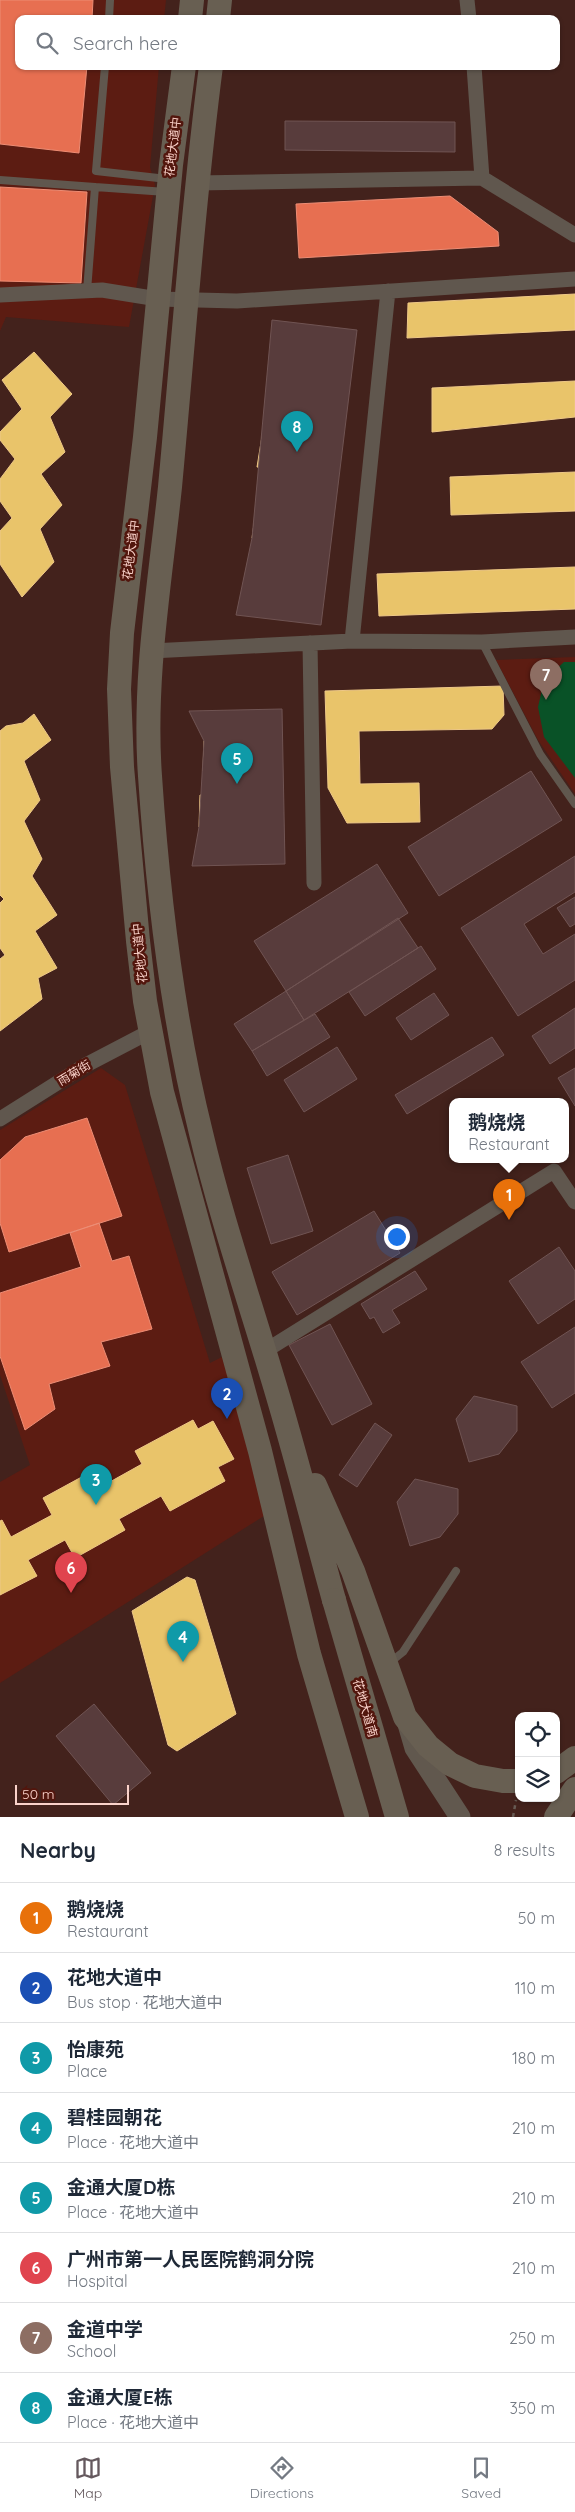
<!DOCTYPE html>
<meta charset="utf-8">
<style>
:root{--surface:#fff;--page:#f2f2f3;--text:#1f2937;--muted:#747a83;--line:#e0e1e3;--accent:#65595e}
body{margin:0;font-family:Quicksand,"Noto Sans SC",sans-serif;background:var(--page);color:var(--text)}
.controls{position:absolute;right:15px;bottom:15px;display:grid;overflow:hidden;border-radius:10px;box-shadow:0 1px 4px #0004}
.controls button{width:45px;height:45px;display:grid;place-items:center;padding:0;border:0;border-bottom:1px solid var(--line);background:var(--surface);color:var(--text);font:25px sans-serif}
.scale{position:absolute;left:15px;bottom:12px;width:114px;box-sizing:border-box;padding-left:5px;border:2px solid #fad2ca;border-top:0;font-size:14px;line-height:18px;white-space:nowrap;color:#fad2ca;-webkit-text-stroke:4px #52160d;paint-order:stroke}
.you{position:absolute;left:396px;top:1236px;width:18px;height:18px;margin:-12px;border:4px solid #fff;border-radius:50%;background:#1a73e8;box-shadow:0 0 0 8px #1a73e833}
.badge{display:grid;place-items:center;width:32px;height:32px;border-radius:50%;background:var(--accent);color:#fff;font-size:16px;font-weight:700}
.pin{position:absolute;translate:-50% -41px;filter:drop-shadow(0 1px 2px #0008)}
.pin::after{content:'';position:absolute;top:26px;width:18px;height:15px;background:inherit;clip-path:polygon(0 0,100% 0,50% 100%)}
.popup{position:absolute;left:449px;top:1098px;width:120px;height:65px;box-sizing:border-box;display:grid;place-content:center;border-radius:10px;background:var(--surface);filter:drop-shadow(0 1px 4px #0005);font-size:16px;white-space:nowrap;color:var(--muted)}
.popup b{font-size:19px;color:var(--text)}
.popup::after{content:'';position:absolute;left:50%;top:100%;margin-left:-10px;border:10px solid transparent;border-top-color:var(--surface)}
.list{margin:0;padding:0;list-style:none}
h2{display:flex;justify-content:space-between;align-items:center;height:65px;margin:0;padding:0 20px;font-size:21px}
h2 small{font-size:16px;font-weight:400;color:var(--muted)}
.list li{display:grid;grid-template-columns:32px 1fr auto;gap:15px;align-items:center;box-sizing:border-box;height:70px;padding:0 20px;border-top:1px solid var(--line)}
.list b{display:block;font-size:19px;white-space:nowrap}
.list p{margin:0;font-size:16px;white-space:nowrap;color:var(--muted)}
.list em{font-size:16px;font-style:normal;color:var(--muted)}
.icon{flex:none;width:28px;height:28px;fill:none;stroke:currentColor;stroke-width:2;stroke-linecap:round;stroke-linejoin:round}
.map{position:relative;flex:none;width:575px;height:1817px;overflow:hidden}
.search{position:absolute;background:var(--surface);box-shadow:0 1px 4px #0004;left:15px;right:15px;top:15px;height:55px;display:flex;align-items:center;gap:12px;box-sizing:border-box;padding:0 18px;border-radius:10px;color:var(--muted);font-size:19px}
.sheet{height:625px;background:var(--surface)}
nav{display:flex;justify-content:space-around;align-items:center;box-sizing:border-box;height:70px;border-top:1px solid var(--line);background:var(--surface);font-size:14px;color:var(--muted)}
nav a{display:grid;justify-items:center;gap:2px}
nav .on{color:var(--accent)}
.map>svg:first-child{display:block}
</style>
<div class="map">
<svg width="575" height="1817" viewBox="0 0 575 1817">
<rect width="100%" height="100%" fill="#43221c"/>
<path fill="#5c1c12" d="M0,0H166L164,19H19V66H159L150,167L155,185L129,327L6,317L0,331Z
M575,657V794L538,740L496,660Z
M101,1068L125,1085L210,1363L222,1357L267,1514L0,1683V1482L30,1465L0,1375V1130Z"/>
<path fill="#095227" d="M564,662H575V778L544,737L538,707L544,681Z"/>
<path fill="#e9c46a" stroke="#eec887" d="M575,294V330L407,338L408,303Z
M302,342L338,347L336,363L350,365L343,412L320,409L317,434L336,437L329,485L306,482L302,507L327,510L321,556L300,553L297,575L267,570L271,541L252,538L258,496L275,498L279,470L257,467L264,424L291,428L294,405L273,402L280,355L299,358Z
M34,352L72,394L50,417L65,452L41,474L62,505L40,529L54,562L22,597L0,564V531L12,518L0,501V479L15,459L0,440V432L22,409L2,380Z
M575,381V417L432,432V388Z
M575,472V511L451,515L450,477Z
M575,567V609L379,616L377,574Z
M503,686L504,715L492,729L359,731L360,784L419,783L420,822L347,823L328,788L325,691Z
M34,714L51,740L24,761L40,800L24,821L42,859L32,876L57,915L35,931L57,968L38,978L42,999L0,1031V959L5,955L0,948V903L4,899L0,895V731L6,726L23,723Z
M222,721H252V741H274L273,774H251V797H275V828H252V852L216,851V828L199,827L200,795H223V771H203L204,741H221Z
M193,1420L198,1429L213,1421L234,1459L218,1467L225,1481L170,1511L161,1496L119,1519L125,1530L75,1558L65,1540L28,1560L37,1576L0,1595V1521L2,1520L11,1537L52,1515L43,1498L100,1467L108,1483L142,1464L135,1451Z
M187,1577L195,1580L236,1714L177,1751L168,1745L132,1611Z"/>
<path fill="#e76f51" stroke="#ed8d75" d="M0,0H93L92,19H19V66H87L79,153L0,144Z
M0,187L87,192L81,283L0,281Z
M450,196L498,232L499,246L299,258L296,204Z
M87,1118L122,1216L9,1252L0,1223V1160L25,1137Z
M99,1223L112,1261L129,1256L152,1329L101,1342L110,1366L49,1384L55,1409L25,1430L0,1356V1293L81,1267L70,1233Z"/>
<path fill="#583c3c" stroke="#705453" d="M285,121L455,122V152L285,150Z
M272,320L357,330L321,625L236,615L252,538Z
M282,709L285,864L192,866L199,827L204,741L189,711Z
M531,771L562,820L439,896L408,847Z
M575,856V892L524,924L543,954L575,934V980L518,1016L461,928Z
M377,864L408,913L286,991L254,941Z
M575,897V924L570,927L557,908Z
M398,918L418,948L304,1020L286,991Z
M421,946L436,969L365,1016L349,992Z
M286,991L304,1020L252,1051L234,1024Z
M434,993L449,1015L411,1040L396,1018Z
M575,1008V1048L550,1064L532,1036Z
M315,1014L330,1037L267,1076L252,1051Z
M492,1037L504,1055L407,1114L395,1095Z
M337,1047L357,1079L304,1112L284,1080Z
M575,1068V1106L558,1078Z
M288,1155L313,1231L271,1244L247,1168Z
M374,1211L400,1253L297,1315L272,1272Z
M559,1247L575,1271V1299L538,1324L509,1281Z
M415,1271L427,1289L392,1310L400,1323L383,1333L374,1317L370,1319L361,1304Z
M330,1324L372,1404L332,1425L289,1345Z
M575,1327V1393L552,1408L521,1362Z
M474,1396L517,1406V1431L499,1454L469,1462L456,1419Z
M375,1423L392,1435L357,1487L339,1475Z
M415,1479L458,1489V1514L440,1537L410,1546L397,1502Z
M94,1704L151,1773L113,1805L56,1736Z"/>
<g fill="none" stroke-linecap="round" stroke-linejoin="round">
<path stroke="#675a53" stroke-width="2.5" stroke-dasharray="4 4" stroke-linecap="butt" d="M513,1817L516,1800"/>
<path stroke="#60574e" stroke-width="8" d="M109,19L110,0
M105,66L96,171L167,179
M0,180L95,187L87,291
M95,187L166,192
M482,642L540,754L575,804
M388,1664L403,1652L456,1571"/>
<path stroke="#60574e" stroke-width="15" d="M467,0L469,19
M474,66L482,178
M197,183L482,178L575,235
M0,295L102,290L158,299L237,301L575,279
M352,641L388,291
M310,643L314,883
M151,651L352,641L482,642L575,637
M0,1119L84,1066L151,1031
M265,1351L554,1171L575,1202"/>
<path stroke="#61584e" stroke-width="21" d="M408,1724L415,1748L460,1817"/>
<path stroke="#685f52" stroke-width="24" d="M190,19L192,0
M218,19L220,0
M184,66L171,165L145,437L122,633L119,689L122,767L138,941L145,1001L162,1092L260,1451L309,1654L357,1817
M211,66C193,206 183,347 170,487C160,583 143,679 150,776C158,896 172,1016 201,1133C220,1214 247,1293 271,1373C294,1448 313,1524 334,1600
M315,1485L353,1571L405,1717L428,1746L450,1764L475,1776L503,1781H519
M556,1772L575,1758
M556,1817L575,1789"/>
<path stroke="#685f52" stroke-width="24" d="M334,1600L397,1817"/>
</g>
<g text-anchor="middle" stroke-width="5" stroke-linejoin="round" paint-order="stroke">
<g font-size="12" fill="#fad2ca" stroke="#52160d">
<text transform="translate(173 147) rotate(-83)" y="4">花地大道中</text>
<text transform="translate(131 550) rotate(-83)" y="4">花地大道中</text>
<text transform="translate(140 953) rotate(-96)" y="4">花地大道中</text>
<text transform="translate(74 1073) rotate(-31)" y="4">雨菊街</text>
<text transform="translate(365 1708) rotate(74)" y="4">花地大道南</text>
</g>
</g>
</svg>
<div class="controls">
<button><svg class="icon" aria-label="locate" viewBox="0 0 24 24"><circle cx="12" cy="12" r="6"/><path d="M12 2v4M12 18v4M2 12h4M18 12h4"/></svg></button>
<button><svg class="icon" aria-label="layers" viewBox="0 0 24 24"><path d="M12 4l9 5-9 5-9-5zM3 14l9 5 9-5"/></svg></button>
</div>
<div class="scale">50 m</div>
<div class="you"></div>
<div class="pin badge" style="left:509px;top:1220px;background:#e8710a">1</div>
<div class="popup"><b>鹅烧烧</b>Restaurant</div>
<div class="pin badge" style="left:227px;top:1419px;background:#1a4fb4">2</div>
<div class="pin badge" style="left:96px;top:1505px;background:#0f9aa8">3</div>
<div class="pin badge" style="left:183px;top:1662px;background:#0f9aa8">4</div>
<div class="pin badge" style="left:237px;top:784px;background:#0f9aa8">5</div>
<div class="pin badge" style="left:71px;top:1593px;background:#e0444e">6</div>
<div class="pin badge" style="left:546px;top:700px;background:#8d6e63">7</div>
<div class="pin badge" style="left:297px;top:452px;background:#0f9aa8">8</div>
<div class="search"><svg class="icon" aria-label="search" viewBox="0 0 24 24"><circle cx="10" cy="10" r="6"/><path d="M15 15l6 6"/></svg>Search here</div>
</div>
<section class="sheet">
<h2>Nearby<small>8 results</small></h2>
<ul class="list">
<li><span class="badge" style="background:#e8710a">1</span><div><b>鹅烧烧</b><p>Restaurant</p></div><em>50 m</em></li>
<li><span class="badge" style="background:#1a4fb4">2</span><div><b>花地大道中</b><p>Bus stop · 花地大道中</p></div><em>110 m</em></li>
<li><span class="badge" style="background:#0f9aa8">3</span><div><b>怡康苑</b><p>Place</p></div><em>180 m</em></li>
<li><span class="badge" style="background:#0f9aa8">4</span><div><b>碧桂园朝花</b><p>Place · 花地大道中</p></div><em>210 m</em></li>
<li><span class="badge" style="background:#0f9aa8">5</span><div><b>金通大厦D栋</b><p>Place · 花地大道中</p></div><em>210 m</em></li>
<li><span class="badge" style="background:#e0444e">6</span><div><b>广州市第一人民医院鹤洞分院</b><p>Hospital</p></div><em>210 m</em></li>
<li><span class="badge" style="background:#8d6e63">7</span><div><b>金道中学</b><p>School</p></div><em>250 m</em></li>
<li><span class="badge" style="background:#0f9aa8">8</span><div><b>金通大厦E栋</b><p>Place · 花地大道中</p></div><em>350 m</em></li>
</ul>
</section>
<nav>
<a class="on"><svg class="icon" aria-label="map" viewBox="0 0 24 24"><path d="M3 6l6-2 6 2 6-2v14l-6 2-6-2-6 2zM9 4v14M15 6v14"/></svg>Map</a>
<a><svg class="icon" aria-label="directions" viewBox="0 0 24 24"><path d="M12 3l9 9-9 9-9-9zM9 14v-3h6M13 9l2 2-2 2"/></svg>Directions</a>
<a><svg class="icon" aria-label="saved" viewBox="0 0 24 24"><path d="M7 4h10v16l-5-4-5 4z"/></svg>Saved</a>
</nav>
